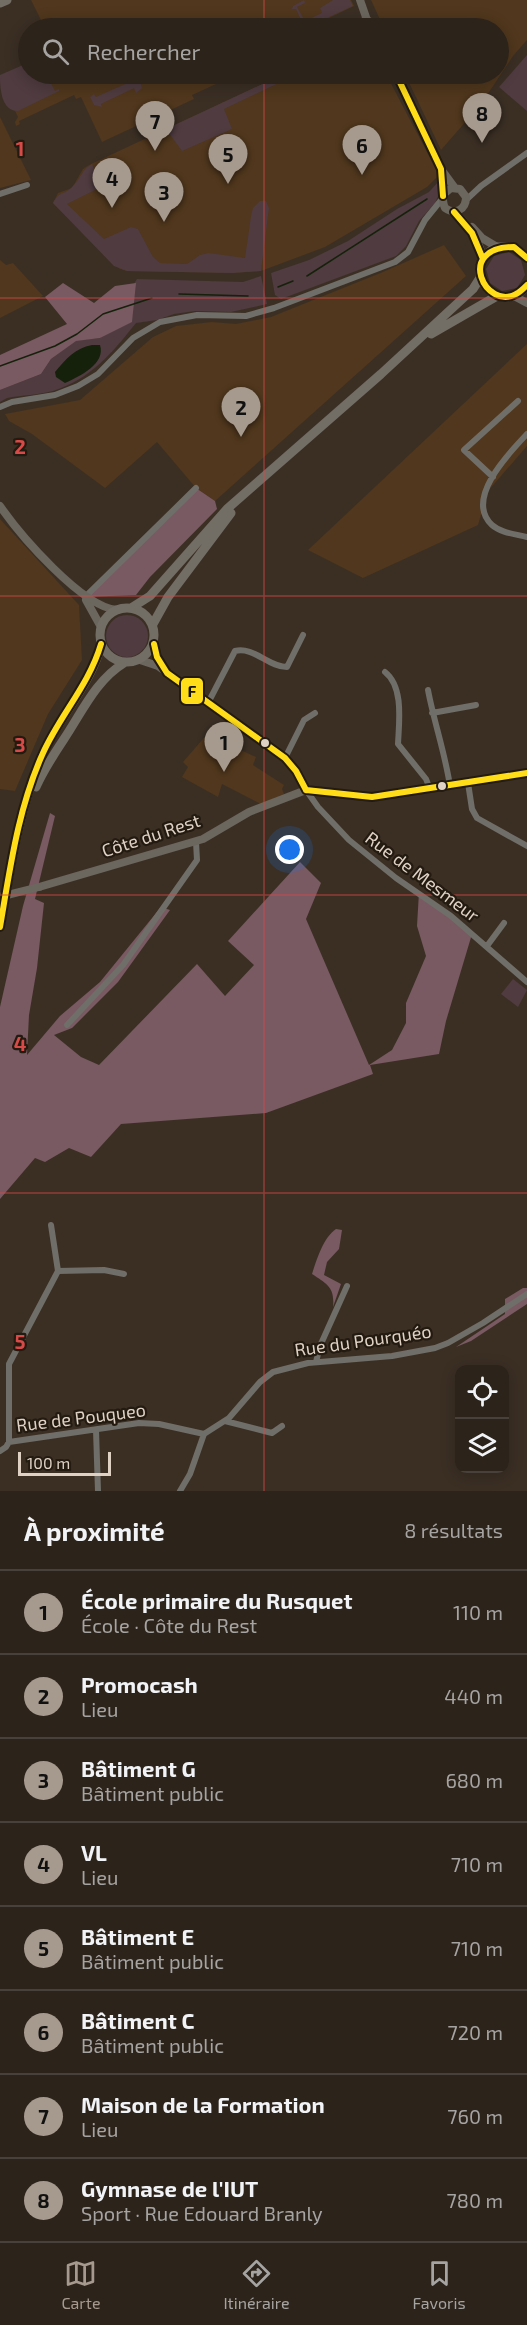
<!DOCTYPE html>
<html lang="fr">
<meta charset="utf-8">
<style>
:root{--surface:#2c231b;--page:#382f28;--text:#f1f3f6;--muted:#a6a4a3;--line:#48403a;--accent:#a6998d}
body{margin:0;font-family:"Exo 2",sans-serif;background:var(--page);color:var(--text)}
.controls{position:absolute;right:18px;bottom:18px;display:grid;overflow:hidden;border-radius:12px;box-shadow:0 3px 15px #0003}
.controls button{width:54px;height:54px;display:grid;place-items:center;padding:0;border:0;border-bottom:2px solid var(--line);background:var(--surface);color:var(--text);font:30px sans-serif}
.scale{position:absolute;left:18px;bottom:15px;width:93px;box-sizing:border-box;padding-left:6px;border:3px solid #dfd2c5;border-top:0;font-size:16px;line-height:21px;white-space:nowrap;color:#dfd2c5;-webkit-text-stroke:4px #231a10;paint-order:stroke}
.you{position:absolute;left:290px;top:850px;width:21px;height:21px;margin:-15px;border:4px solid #fff;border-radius:50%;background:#1a73e8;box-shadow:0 0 0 9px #1a73e833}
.badge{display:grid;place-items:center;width:39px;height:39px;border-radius:50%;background:var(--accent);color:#111;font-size:20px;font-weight:700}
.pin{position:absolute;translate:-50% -50px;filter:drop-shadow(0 2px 3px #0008)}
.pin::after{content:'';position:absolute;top:32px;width:21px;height:18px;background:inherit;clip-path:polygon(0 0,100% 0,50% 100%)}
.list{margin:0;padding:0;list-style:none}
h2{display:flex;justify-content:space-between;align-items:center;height:78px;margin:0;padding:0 24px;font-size:26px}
h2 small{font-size:20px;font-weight:400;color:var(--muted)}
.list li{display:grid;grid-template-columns:39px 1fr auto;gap:18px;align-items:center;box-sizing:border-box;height:84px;padding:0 24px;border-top:2px solid var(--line)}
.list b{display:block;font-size:22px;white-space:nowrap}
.list p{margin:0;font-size:20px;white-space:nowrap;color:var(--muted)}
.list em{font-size:20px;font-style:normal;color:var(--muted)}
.icon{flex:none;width:33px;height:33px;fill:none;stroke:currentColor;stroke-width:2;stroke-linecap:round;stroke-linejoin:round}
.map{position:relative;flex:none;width:527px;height:1491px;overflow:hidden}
.search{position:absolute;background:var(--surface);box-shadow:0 3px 15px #0003;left:18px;right:18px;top:18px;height:66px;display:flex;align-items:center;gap:15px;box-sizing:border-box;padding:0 21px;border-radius:33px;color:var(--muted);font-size:22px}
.sheet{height:750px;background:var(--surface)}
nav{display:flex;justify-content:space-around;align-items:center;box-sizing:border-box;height:84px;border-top:2px solid var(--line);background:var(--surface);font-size:16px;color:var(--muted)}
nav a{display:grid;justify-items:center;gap:3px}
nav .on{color:var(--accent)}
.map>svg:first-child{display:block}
</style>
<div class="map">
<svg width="527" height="1491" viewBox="0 0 527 1491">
<rect width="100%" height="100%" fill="#3b2f24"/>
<path fill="#50371d" d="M31,0H351L354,6L308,28H45Z
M371,0H527V40L513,56L481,104L441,150L405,74H498V28H384Z
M28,74H238L192,95L194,99L102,142L81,97L76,99L74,95L19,121L20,124L16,126L15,122L18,117L0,81Z
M284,74H348L352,83L374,74H386L439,175L427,187L325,247L261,271L232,273L127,271L120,269L53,203L58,193L72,188L83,169L89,165Z
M0,117L31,180L0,188Z
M444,245L466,276L215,501L196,488L157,442L105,488L32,434L9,421L5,414L80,400L153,337L176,326L212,322L236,324L271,317L383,272Z
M0,260L6,265L13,263L43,296L0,318Z
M527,344V446L488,491L478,525L363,578L308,550Z
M0,519L79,605L82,660L48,714L15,791L0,789Z
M209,732L225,743L256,757L253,765L284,785L282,789L284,794L261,804L222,784L218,797L182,777L188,767L183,762Z"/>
<path fill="#4f3b40" d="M304,0L305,3L297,7L305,21L322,13L320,8L333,0H350L353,6L305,28H289L302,22L296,9H292L293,6Z
M527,55V111L499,87Z
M23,65L25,69L28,67V74H46L55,91L59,89V91L18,111C1,111 0,88 0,75Z
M284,74H287V79L224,109L232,129L182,151L166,129Z
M139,78L142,88L136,93L134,88L101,104L102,107L94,105L90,97L94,94L96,97Z
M92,164L94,169H97L105,185L67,204L104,239L131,227L138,229L153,257L160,263L187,264L200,255L209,253L245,258L251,216L253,208L260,201H266L269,208L261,271L232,273L127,271L114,266L53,203C61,189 64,196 72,187C81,179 81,170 92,164Z
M439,181L440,192L435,203L419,221L406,246L396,256L281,299L275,295L271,273L309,260L348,241L397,209L429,192Z
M509,252L521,260L525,275L517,288L502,291L490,283L486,269L494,256Z
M261,276L267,304L231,312L195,311L174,314L157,320L136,323C112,353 91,379 53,391C39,395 22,395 7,398L0,402V390L41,374L51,359L76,340L100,338L137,279L243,282Z
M106 636a21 21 0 1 1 42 0a21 21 0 1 1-42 0Z
M513,979L527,990L518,1007L501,994Z"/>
<path fill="#795962" d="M63,283L94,303L115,286L136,283L132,322L100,338L76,341L51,359L41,374L0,390V355L67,324L45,297Z
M196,488L215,501L217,509L150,577L136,595L85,597Z
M50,813L55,816L35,899L44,903L37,968L29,1015L27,1055L60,1016L100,982L161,907L170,910L118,982L72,1028L54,1035L81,1057L99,1065L197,964L225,996L254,965L228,941L300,862L321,883L306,919L369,1065L392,1050L406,1023V1003L426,956L417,926L419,892L472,934L446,1021L439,1054L370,1065L373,1074L266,1113L121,1124L91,1157L69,1148L45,1162L35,1158L0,1199V1007L23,906Z
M336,1229L342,1230L339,1249L327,1262L324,1275L341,1284L333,1307C335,1287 327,1284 312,1274C317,1259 323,1238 336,1229Z
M523,1288H527V1304L471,1341L456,1347L505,1314V1299Z"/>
<path fill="#15210a" d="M92,345H100C106,364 80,376 65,383L56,377L55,372C66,359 75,348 92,345Z"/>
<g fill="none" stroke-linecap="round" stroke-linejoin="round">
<path stroke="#15210a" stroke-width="1.5" d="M307,276L427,199
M278,287L293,281
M179,294L248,296
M0,366L55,346L77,334L103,314L152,298"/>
<path stroke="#706e68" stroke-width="6" d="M0,194L27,185
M466,200L481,186L527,153
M0,407L12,402L55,395L78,386L98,374L133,338L160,322L197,315L246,316L274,308L395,262L408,252L425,220L442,199
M527,434C509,453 464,499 492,525C501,533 515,534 527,537
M493,477L464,450L518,401
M85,597L196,488
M385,672C404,687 399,722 398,744L426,779L430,789
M428,690C434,722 445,753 450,786
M208,703L235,651C253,646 269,667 287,667L303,635
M432,713L476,705
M285,758L304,720L315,713
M468,783L472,809L477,818L527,846
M306,790L318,807L349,840L396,878L451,916L527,982
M487,946L504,923
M67,1025L123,965L197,860L196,842
M58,1271L104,1270L124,1274
M316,1362L320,1346L347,1286
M225,1421L272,1433L282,1426
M96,1430L98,1491
M9,1442V1364L58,1271L51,1225
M0,1451L6,1447L9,1442L139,1423L159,1424L204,1434
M180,1491L190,1474L204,1434L229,1418L260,1382L273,1372L308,1363L392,1356L435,1348L448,1343L483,1323L527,1294"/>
<path stroke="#6b665e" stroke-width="8" d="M360,0L367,20
M360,28L362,22L367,20L372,23V28
M396,74L441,169L455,188
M443,175C445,186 440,198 445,208C455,215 466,210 466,197L460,189L451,188L445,193
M454,212C467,223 480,242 483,259
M472,227L482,238L497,247
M514,296L527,303
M0,506C20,535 82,607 117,610
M86,600L101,627
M154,644L157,657L164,668
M140,660L158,666L285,758L296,771L306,790
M39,887L203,839L249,812L306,790L372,797L527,773"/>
<path stroke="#726d65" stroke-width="9" d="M0,3L7,0
M527,258L514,247H497C455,267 500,321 527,285
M431,334L497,296
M100 635a27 27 0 1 1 54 0a27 27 0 1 1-54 0Z
M131,608L150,596L227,509L381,374L473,289L480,278
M153,624L168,597L231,513
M36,787C44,769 54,754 64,739C82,712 96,680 124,663
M0,927C10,869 19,808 43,753C59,718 94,679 101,644"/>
<path stroke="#6b665e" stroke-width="8" d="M0,897L39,887"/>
<g stroke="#231a10" stroke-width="10">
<path id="bus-1" d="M396,74L441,169L443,196
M454,212L472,233L483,259
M527,258L514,247C454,247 486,311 516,294C520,292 524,288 527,285
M154,644L157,657L167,673L285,758L296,771L306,790
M306,790L372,797L527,773
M0,927C10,869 18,808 43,753C60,715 89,685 101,644"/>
</g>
<use href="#bus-1" stroke="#ffdd18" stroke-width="6"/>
</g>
<path fill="none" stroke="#d84a47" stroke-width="1.5" stroke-opacity="0.55" d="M264,0V28M264,74V1491M0,298H527M0,596H527M0,895H527M0,1193H527"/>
<g fill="#dfd2c5" stroke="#231a10" stroke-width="2">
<circle cx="265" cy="743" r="5"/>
<circle cx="442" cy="786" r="5"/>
</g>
<g text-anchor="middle" stroke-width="4.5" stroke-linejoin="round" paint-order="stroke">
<g font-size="18" fill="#dfd2c5" stroke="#231a10">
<text transform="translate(151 836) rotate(-18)" y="6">Côte du Rest</text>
<text transform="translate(422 877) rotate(37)" y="6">Rue de Mesmeur</text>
<text transform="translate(363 1341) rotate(-8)" y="6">Rue du Pourquéo</text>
<text transform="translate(81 1418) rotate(-7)" y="6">Rue de Pouqueo</text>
</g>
</g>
<g font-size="20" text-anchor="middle" font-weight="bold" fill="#d84a47" stroke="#231a10" stroke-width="4.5" stroke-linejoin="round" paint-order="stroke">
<text x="20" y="156">1</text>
<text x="20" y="454">2</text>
<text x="20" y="752">3</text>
<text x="20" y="1051">4</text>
<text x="20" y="1349">5</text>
</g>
<rect stroke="#231a10" stroke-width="2" x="180" y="677" width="24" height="28" rx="6" fill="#ffdd18"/>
<g font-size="16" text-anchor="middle" font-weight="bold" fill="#111">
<text x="192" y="697">F</text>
</g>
</svg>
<div class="controls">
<button><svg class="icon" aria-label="locate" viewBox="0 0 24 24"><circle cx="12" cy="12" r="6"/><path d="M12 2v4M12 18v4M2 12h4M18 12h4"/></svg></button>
<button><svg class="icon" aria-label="layers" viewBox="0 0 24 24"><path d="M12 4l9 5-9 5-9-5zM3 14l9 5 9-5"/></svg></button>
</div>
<div class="scale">100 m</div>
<div class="you"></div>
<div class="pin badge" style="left:224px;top:772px">1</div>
<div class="pin badge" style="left:241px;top:437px">2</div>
<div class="pin badge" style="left:164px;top:222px">3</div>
<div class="pin badge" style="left:112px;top:208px">4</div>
<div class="pin badge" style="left:228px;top:184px">5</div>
<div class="pin badge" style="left:362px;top:175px">6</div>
<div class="pin badge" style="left:155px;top:151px">7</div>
<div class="pin badge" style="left:482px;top:143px">8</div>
<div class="search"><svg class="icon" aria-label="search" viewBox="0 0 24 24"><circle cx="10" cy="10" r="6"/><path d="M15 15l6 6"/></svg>Rechercher</div>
</div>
<section class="sheet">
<h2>À proximité<small>8 résultats</small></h2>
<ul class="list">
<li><span class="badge">1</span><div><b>École primaire du Rusquet</b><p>École · Côte du Rest</p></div><em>110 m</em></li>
<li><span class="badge">2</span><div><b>Promocash</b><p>Lieu</p></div><em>440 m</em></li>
<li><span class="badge">3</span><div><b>Bâtiment G</b><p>Bâtiment public</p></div><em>680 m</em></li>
<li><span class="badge">4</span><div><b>VL</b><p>Lieu</p></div><em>710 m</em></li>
<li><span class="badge">5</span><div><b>Bâtiment E</b><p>Bâtiment public</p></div><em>710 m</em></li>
<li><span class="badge">6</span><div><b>Bâtiment C</b><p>Bâtiment public</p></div><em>720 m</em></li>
<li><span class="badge">7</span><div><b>Maison de la Formation</b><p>Lieu</p></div><em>760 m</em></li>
<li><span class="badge">8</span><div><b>Gymnase de l'IUT</b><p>Sport · Rue Edouard Branly</p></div><em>780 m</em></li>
</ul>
</section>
<nav>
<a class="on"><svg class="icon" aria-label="map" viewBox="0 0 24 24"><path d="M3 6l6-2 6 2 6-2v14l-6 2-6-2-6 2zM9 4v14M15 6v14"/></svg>Carte</a>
<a><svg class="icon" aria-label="directions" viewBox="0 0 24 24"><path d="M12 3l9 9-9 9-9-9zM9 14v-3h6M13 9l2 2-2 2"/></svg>Itinéraire</a>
<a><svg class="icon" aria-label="saved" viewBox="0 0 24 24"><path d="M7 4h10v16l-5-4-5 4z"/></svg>Favoris</a>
</nav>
